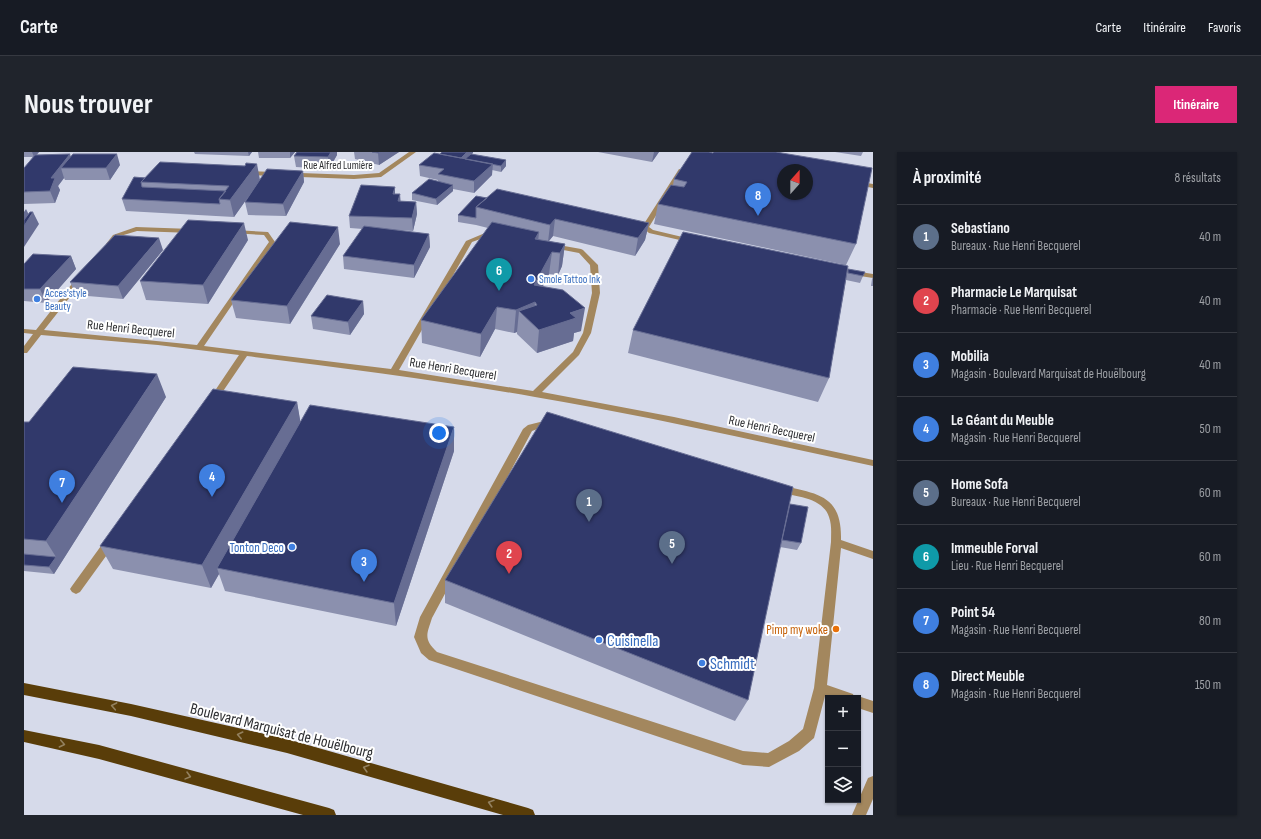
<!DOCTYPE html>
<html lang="fr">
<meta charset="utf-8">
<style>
:root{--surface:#171b24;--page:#20242c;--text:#f1f3f6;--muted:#9ea1a6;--line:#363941;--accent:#db2777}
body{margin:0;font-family:"Sofia Sans Condensed",sans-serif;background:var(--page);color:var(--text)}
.controls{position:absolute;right:12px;bottom:12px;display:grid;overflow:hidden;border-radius:0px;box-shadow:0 1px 3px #0004}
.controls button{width:36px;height:36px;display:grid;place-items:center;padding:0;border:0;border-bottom:1px solid var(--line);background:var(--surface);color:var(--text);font:20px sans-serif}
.compass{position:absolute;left:753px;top:12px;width:36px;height:36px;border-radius:50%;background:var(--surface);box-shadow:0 1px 3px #0004;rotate:21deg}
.you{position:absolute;left:415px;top:281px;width:14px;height:14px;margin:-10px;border:3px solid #fff;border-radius:50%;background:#1a73e8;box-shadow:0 0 0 6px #1a73e833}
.badge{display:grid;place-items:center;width:26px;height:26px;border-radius:50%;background:var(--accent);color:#fff;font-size:13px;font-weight:700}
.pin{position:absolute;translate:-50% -33px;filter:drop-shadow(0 1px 2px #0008)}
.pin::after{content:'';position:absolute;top:21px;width:14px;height:12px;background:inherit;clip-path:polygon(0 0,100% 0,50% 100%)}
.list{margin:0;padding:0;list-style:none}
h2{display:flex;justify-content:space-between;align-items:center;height:52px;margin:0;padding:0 16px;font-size:17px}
h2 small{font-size:13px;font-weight:400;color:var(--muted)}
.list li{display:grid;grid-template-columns:26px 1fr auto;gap:12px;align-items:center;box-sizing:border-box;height:64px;padding:0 16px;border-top:1px solid var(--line)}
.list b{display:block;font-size:15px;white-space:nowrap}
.list p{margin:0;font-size:13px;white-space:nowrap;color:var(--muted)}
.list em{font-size:13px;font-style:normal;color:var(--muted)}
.icon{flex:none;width:22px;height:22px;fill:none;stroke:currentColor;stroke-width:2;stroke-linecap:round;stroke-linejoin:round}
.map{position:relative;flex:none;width:849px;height:663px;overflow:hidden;border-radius:0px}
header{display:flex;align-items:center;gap:24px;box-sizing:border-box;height:56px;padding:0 20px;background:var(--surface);border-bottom:1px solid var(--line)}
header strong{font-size:19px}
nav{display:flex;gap:22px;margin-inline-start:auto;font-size:14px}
.intro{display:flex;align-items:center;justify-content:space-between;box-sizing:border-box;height:96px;padding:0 24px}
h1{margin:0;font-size:28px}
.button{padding:10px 18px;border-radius:0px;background:var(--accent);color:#fff;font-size:14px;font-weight:700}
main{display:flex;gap:24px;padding:0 24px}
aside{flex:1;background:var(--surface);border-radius:0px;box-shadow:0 1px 3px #0004}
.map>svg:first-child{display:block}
</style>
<header>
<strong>Carte</strong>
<nav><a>Carte</a><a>Itinéraire</a><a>Favoris</a></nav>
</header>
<div class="intro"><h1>Nous trouver</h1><a class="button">Itinéraire</a></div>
<main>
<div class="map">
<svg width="849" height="663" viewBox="0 0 849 663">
<rect width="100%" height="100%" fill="#e5e7f0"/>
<path fill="#d6daea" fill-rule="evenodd" d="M0,0H849V663H0ZM759,18H783V42H759ZM804,546H834V648H804Z"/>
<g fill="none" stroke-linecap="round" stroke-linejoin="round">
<path fill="#a3875e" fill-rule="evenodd" d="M385,0H392L357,25L330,27L223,23L220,21L223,19L330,23L355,21Z
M655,17L660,18L625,75L629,78L671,88V90L669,91L625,81L618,75Z
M831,29L849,32V36L829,32V30Z
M112,75L168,77L171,79L168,81L113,79L93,85L87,93L82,92L89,83Z
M210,78L244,80L251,90L180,194L367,217L442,89L461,81L474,85L471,87L462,85L448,90L375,218L509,239L549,200L559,181L568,141L566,113L555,101L529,96L526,94L529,92L557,97L559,98L574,113L576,141L567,181L555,203L518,240L650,265L849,308V314C737,290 624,264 511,245C415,228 319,216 223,204L191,251L188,252L184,249L215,203L134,193L17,183L3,201H0V194L9,182L0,181V177L12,178L54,124H57L61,126L20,178L173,193L245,90L240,83L208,81V79Z
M823,118L849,122V126L823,122Z
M516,270L531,273L533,275L528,278L516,276L508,279L408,466C403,482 399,487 413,500L719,599L744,601L765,589L779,577L790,536L807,390C807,382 808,373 805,365C799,345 769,344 752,340L751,337L752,334L756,333C793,342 818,342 817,388L849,399V407L817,396L803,533L829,542L830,545L834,544L849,549V561L834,556V546H807L801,544L790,586L775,599L745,615L719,613L405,508L397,501L390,485L396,465L499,277L504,273Z
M86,386L90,387L91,390L90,393L56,440L52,442L48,440L46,437L48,434L82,387Z
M849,624V647L842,663H828L844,626Z"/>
<path fill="#593d09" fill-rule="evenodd" d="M0,531L107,552L263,587L504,656L509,658L511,663H479L263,601L107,564L0,543Z
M0,578L75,593L305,656L310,658L312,663H279L75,607L0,590Z"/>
</g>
<path fill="#8b90ae" d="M0,0H15L13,3L47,4L96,13L86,28H41L40,26L34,34L36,38L31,51L0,52V16L9,5H0Z
M170,0H228L225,4L171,2Z
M234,0H271L266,6H235Z
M330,0H375L355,13L331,7Z
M574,0H635L628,10Z
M668,0L832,92L822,113L823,120L824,117L839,124L836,131L822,128L805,226L794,250L604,201L609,178L817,112L630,72L634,52L649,33L650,27Z
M811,0H839L837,4Z
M449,1L447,2L482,8V14L477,20L468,18V23L450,41L429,37V39L413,53L388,48V41L414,29V28L396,24L395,13L416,2Z
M313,3L305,17L272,15L270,4Z
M279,19L280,30L262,64L224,63L221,50L229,38L210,65L102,59L98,47L110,25L236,28Z
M371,42L376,49L392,50L393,62L389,79L371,78L405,82L406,95L390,126L320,117L319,104L339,77L326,76L325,64Z
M452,44L625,71L621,88L611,104L529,84L525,89L541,92L538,114L534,123L525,122L519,134L557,179L550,181L549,189L513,201L493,182V180L490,181L471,177L456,205L398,191L397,168L464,76L452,73L434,70V63Z
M224,88L184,152L122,148L116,129Z
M316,92L266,172L212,166L207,148Z
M139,98L99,147L52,143L46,130Z
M47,104L52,117L22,151L0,149V112Z
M849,125V134H847L848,127Z
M339,149L340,162L326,183L289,177L287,164Z
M142,245L30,422L0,419V270H5Z
M273,250L276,269L430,275V299L372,474L201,439L195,422L187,436L89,417L76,394Z
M766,352L777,391L773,398L756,395L724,548L711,569L421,451V428Z"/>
<path fill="#676d93" d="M8,0H15L10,5Z
M224,0H228L225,4Z
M266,0H271L266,6Z
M307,0H313V3L305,17L304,5Z
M357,0H375L355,13L354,1Z
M443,0H449V1L442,7L437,6Z
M630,0H635L628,10Z
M46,2L50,14L37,16L40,26L34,34L36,38L31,51L26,39L27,26Z
M93,2L96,13L86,28L82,16Z
M482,8V14L477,20V14Z
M233,12L236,28L210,65L206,48Z
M469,12L468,23L450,41V29Z
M279,19L280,30L262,64L259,52Z
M429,33V39L413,53L412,47Z
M371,35V47L369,42Z
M376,42L377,54L374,49Z
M392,50L393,62L389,79L388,66Z
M2,57L6,65L9,60L15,72L0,95V60Z
M531,67L529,84L524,90L526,73Z
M220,71L224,88L184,152L179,133Z
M625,71L621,88L611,104L614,86Z
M314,75L316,92L266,172L263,154Z
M515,80L513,101L511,87Z
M405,82L406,95L390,126V113Z
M135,86L139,98L99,147L94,134Z
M541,92L538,114L534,123L536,101Z
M528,100L525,122L511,150L509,172L495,159L493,180L490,181L492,158Z
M47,104L52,117L22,151L16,137Z
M339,149L340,162L326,183L324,170Z
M473,155L471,177L456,205L457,182Z
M561,156L557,179L550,181L549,189L513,201L515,178L546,161Z
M133,222L142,245L30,422L25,415L32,405L22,389Z
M273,250L277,273L193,416L195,422L187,436L178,413Z
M430,275V299L372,474L370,451Z"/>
<path fill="#31396b" stroke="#676d93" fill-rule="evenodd" d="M273,0H307L304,5L270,4Z
M348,0H357L354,1Z
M418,0H443L437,6L416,2Z
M668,0H685L689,1L690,0H752L848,16L832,92L634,52L647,33L660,35L663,30L650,27ZM759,18H783V42H759Z
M410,1L469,12L450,29L414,22L420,17L395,13Z
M46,2L27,26H31L26,39L0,40V16L11,3Z
M49,2H93L82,16H37Z
M447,2L482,8L477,14L441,7Z
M136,10L221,14L222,11L233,12L206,48L195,47L205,34L117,30Z
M243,17L279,19L259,52L221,50Z
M110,25L121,26L117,30L118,35L202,39L195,47L196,52L98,47Z
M405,27L429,33L412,47L388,41Z
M337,33L371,35L369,42H376L374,49L392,50L388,66L325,64Z
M473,37L625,71L614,86L531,67L526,73L452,55Z
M452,44L463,46L452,55V66L434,63Z
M6,60H9L0,74V68Z
M164,68L220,71L179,133L116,129Z
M266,70L314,75L263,154L207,148Z
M468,70L515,80L511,87L541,92L536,101L528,100L510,133L539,138L561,156L546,161L552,166L515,178L495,159L513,153L511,150L492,158L473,155L457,182L397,168Z
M340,74L405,82L390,113L319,104Z
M659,80L824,114L805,226L609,178Z
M91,83L135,86L94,134L46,130Z
M9,102L47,104L16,137H0V112Z
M824,117L841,120L839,124L824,121Z
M303,143L339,149L324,170L287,164Z
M49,215L133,222L22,389L0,387V270H5Z
M189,237L273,250L178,413L76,394Z
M286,253L430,275L370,451L193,416Z
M523,260L769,335L724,548L421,428Z
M766,352L784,355L777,391L758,388Z
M0,402L32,405L25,415L0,413Z"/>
<defs><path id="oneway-chevron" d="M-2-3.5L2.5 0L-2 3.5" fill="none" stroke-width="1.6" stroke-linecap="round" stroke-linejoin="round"/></defs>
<g stroke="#93815f">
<use href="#oneway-chevron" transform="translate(90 554) rotate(-169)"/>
<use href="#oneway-chevron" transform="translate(216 583) rotate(-167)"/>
<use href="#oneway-chevron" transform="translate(38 592) rotate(12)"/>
<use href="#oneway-chevron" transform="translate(342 616) rotate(-164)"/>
<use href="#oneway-chevron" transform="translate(164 624) rotate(15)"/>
<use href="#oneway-chevron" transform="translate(467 651) rotate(-163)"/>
</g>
<g fill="#3f7fe0" stroke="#fff" stroke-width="1.5">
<circle cx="507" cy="127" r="4"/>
<circle cx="13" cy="147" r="4"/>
<circle cx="268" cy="395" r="4"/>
<circle cx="575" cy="488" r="4"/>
<circle cx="678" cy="511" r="4"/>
</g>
<circle fill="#e8710a" stroke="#fff" stroke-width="1.5" cx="812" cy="477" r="4"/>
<g text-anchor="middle" stroke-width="4" stroke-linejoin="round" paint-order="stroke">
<g font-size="11" fill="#2d2e31" stroke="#fff">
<text x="314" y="17">Rue Alfred Lumière</text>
</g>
<g font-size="11" fill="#366cbe" stroke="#fff" text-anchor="start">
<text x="515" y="131">Smole Tattoo Ink</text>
<text x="21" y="145">Acces'style<tspan x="21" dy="13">Beauty</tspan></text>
</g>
<g font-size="13" fill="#2d2e31" stroke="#fff">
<text transform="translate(107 176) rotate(6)" y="5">Rue Henri Becquerel</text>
<text transform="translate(429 216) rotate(9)" y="5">Rue Henri Becquerel</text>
<text transform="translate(748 276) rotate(12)" y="5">Rue Henri Becquerel</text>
</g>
<g font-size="13" fill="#366cbe" stroke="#fff" text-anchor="end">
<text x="260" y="400">Tonton Deco</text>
</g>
<g font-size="13" fill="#c56008" stroke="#fff" text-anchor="end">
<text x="804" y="482">Pimp my woke</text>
</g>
<g font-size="16" fill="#366cbe" stroke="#fff" text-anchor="start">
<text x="583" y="494">Cuisinella</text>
<text x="686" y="517">Schmidt</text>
</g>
<g font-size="16" fill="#2d2e31" stroke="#fff">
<text transform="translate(258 578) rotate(14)" y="6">Boulevard Marquisat de Houëlbourg</text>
</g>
</g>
</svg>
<div class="controls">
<button>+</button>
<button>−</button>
<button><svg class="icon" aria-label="layers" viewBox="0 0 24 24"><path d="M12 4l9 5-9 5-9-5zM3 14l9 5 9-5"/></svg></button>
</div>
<svg class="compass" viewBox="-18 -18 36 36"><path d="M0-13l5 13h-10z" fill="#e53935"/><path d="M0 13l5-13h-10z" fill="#9ea1a6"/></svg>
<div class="you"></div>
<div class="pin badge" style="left:565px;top:370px;background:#5c6f8a">1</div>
<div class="pin badge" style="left:485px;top:422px;background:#e0444e">2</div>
<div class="pin badge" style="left:340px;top:430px;background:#3f7fe0">3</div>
<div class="pin badge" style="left:188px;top:345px;background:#3f7fe0">4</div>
<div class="pin badge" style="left:648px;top:412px;background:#5c6f8a">5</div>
<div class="pin badge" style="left:475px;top:139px;background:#0f9aa8">6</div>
<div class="pin badge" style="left:38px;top:351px;background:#3f7fe0">7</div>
<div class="pin badge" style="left:734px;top:64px;background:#3f7fe0">8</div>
</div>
<aside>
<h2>À proximité<small>8 résultats</small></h2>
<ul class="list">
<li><span class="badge" style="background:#5c6f8a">1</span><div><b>Sebastiano</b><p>Bureaux · Rue Henri Becquerel</p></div><em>40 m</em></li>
<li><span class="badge" style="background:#e0444e">2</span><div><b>Pharmacie Le Marquisat</b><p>Pharmacie · Rue Henri Becquerel</p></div><em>40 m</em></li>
<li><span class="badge" style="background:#3f7fe0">3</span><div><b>Mobilia</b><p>Magasin · Boulevard Marquisat de Houëlbourg</p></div><em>40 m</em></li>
<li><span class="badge" style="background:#3f7fe0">4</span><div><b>Le Géant du Meuble</b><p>Magasin · Rue Henri Becquerel</p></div><em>50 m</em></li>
<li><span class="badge" style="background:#5c6f8a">5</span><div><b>Home Sofa</b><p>Bureaux · Rue Henri Becquerel</p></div><em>60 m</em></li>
<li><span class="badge" style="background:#0f9aa8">6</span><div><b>Immeuble Forval</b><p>Lieu · Rue Henri Becquerel</p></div><em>60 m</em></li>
<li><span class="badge" style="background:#3f7fe0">7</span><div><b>Point 54</b><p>Magasin · Rue Henri Becquerel</p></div><em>80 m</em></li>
<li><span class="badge" style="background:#3f7fe0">8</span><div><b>Direct Meuble</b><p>Magasin · Rue Henri Becquerel</p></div><em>150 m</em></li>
</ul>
</aside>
</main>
